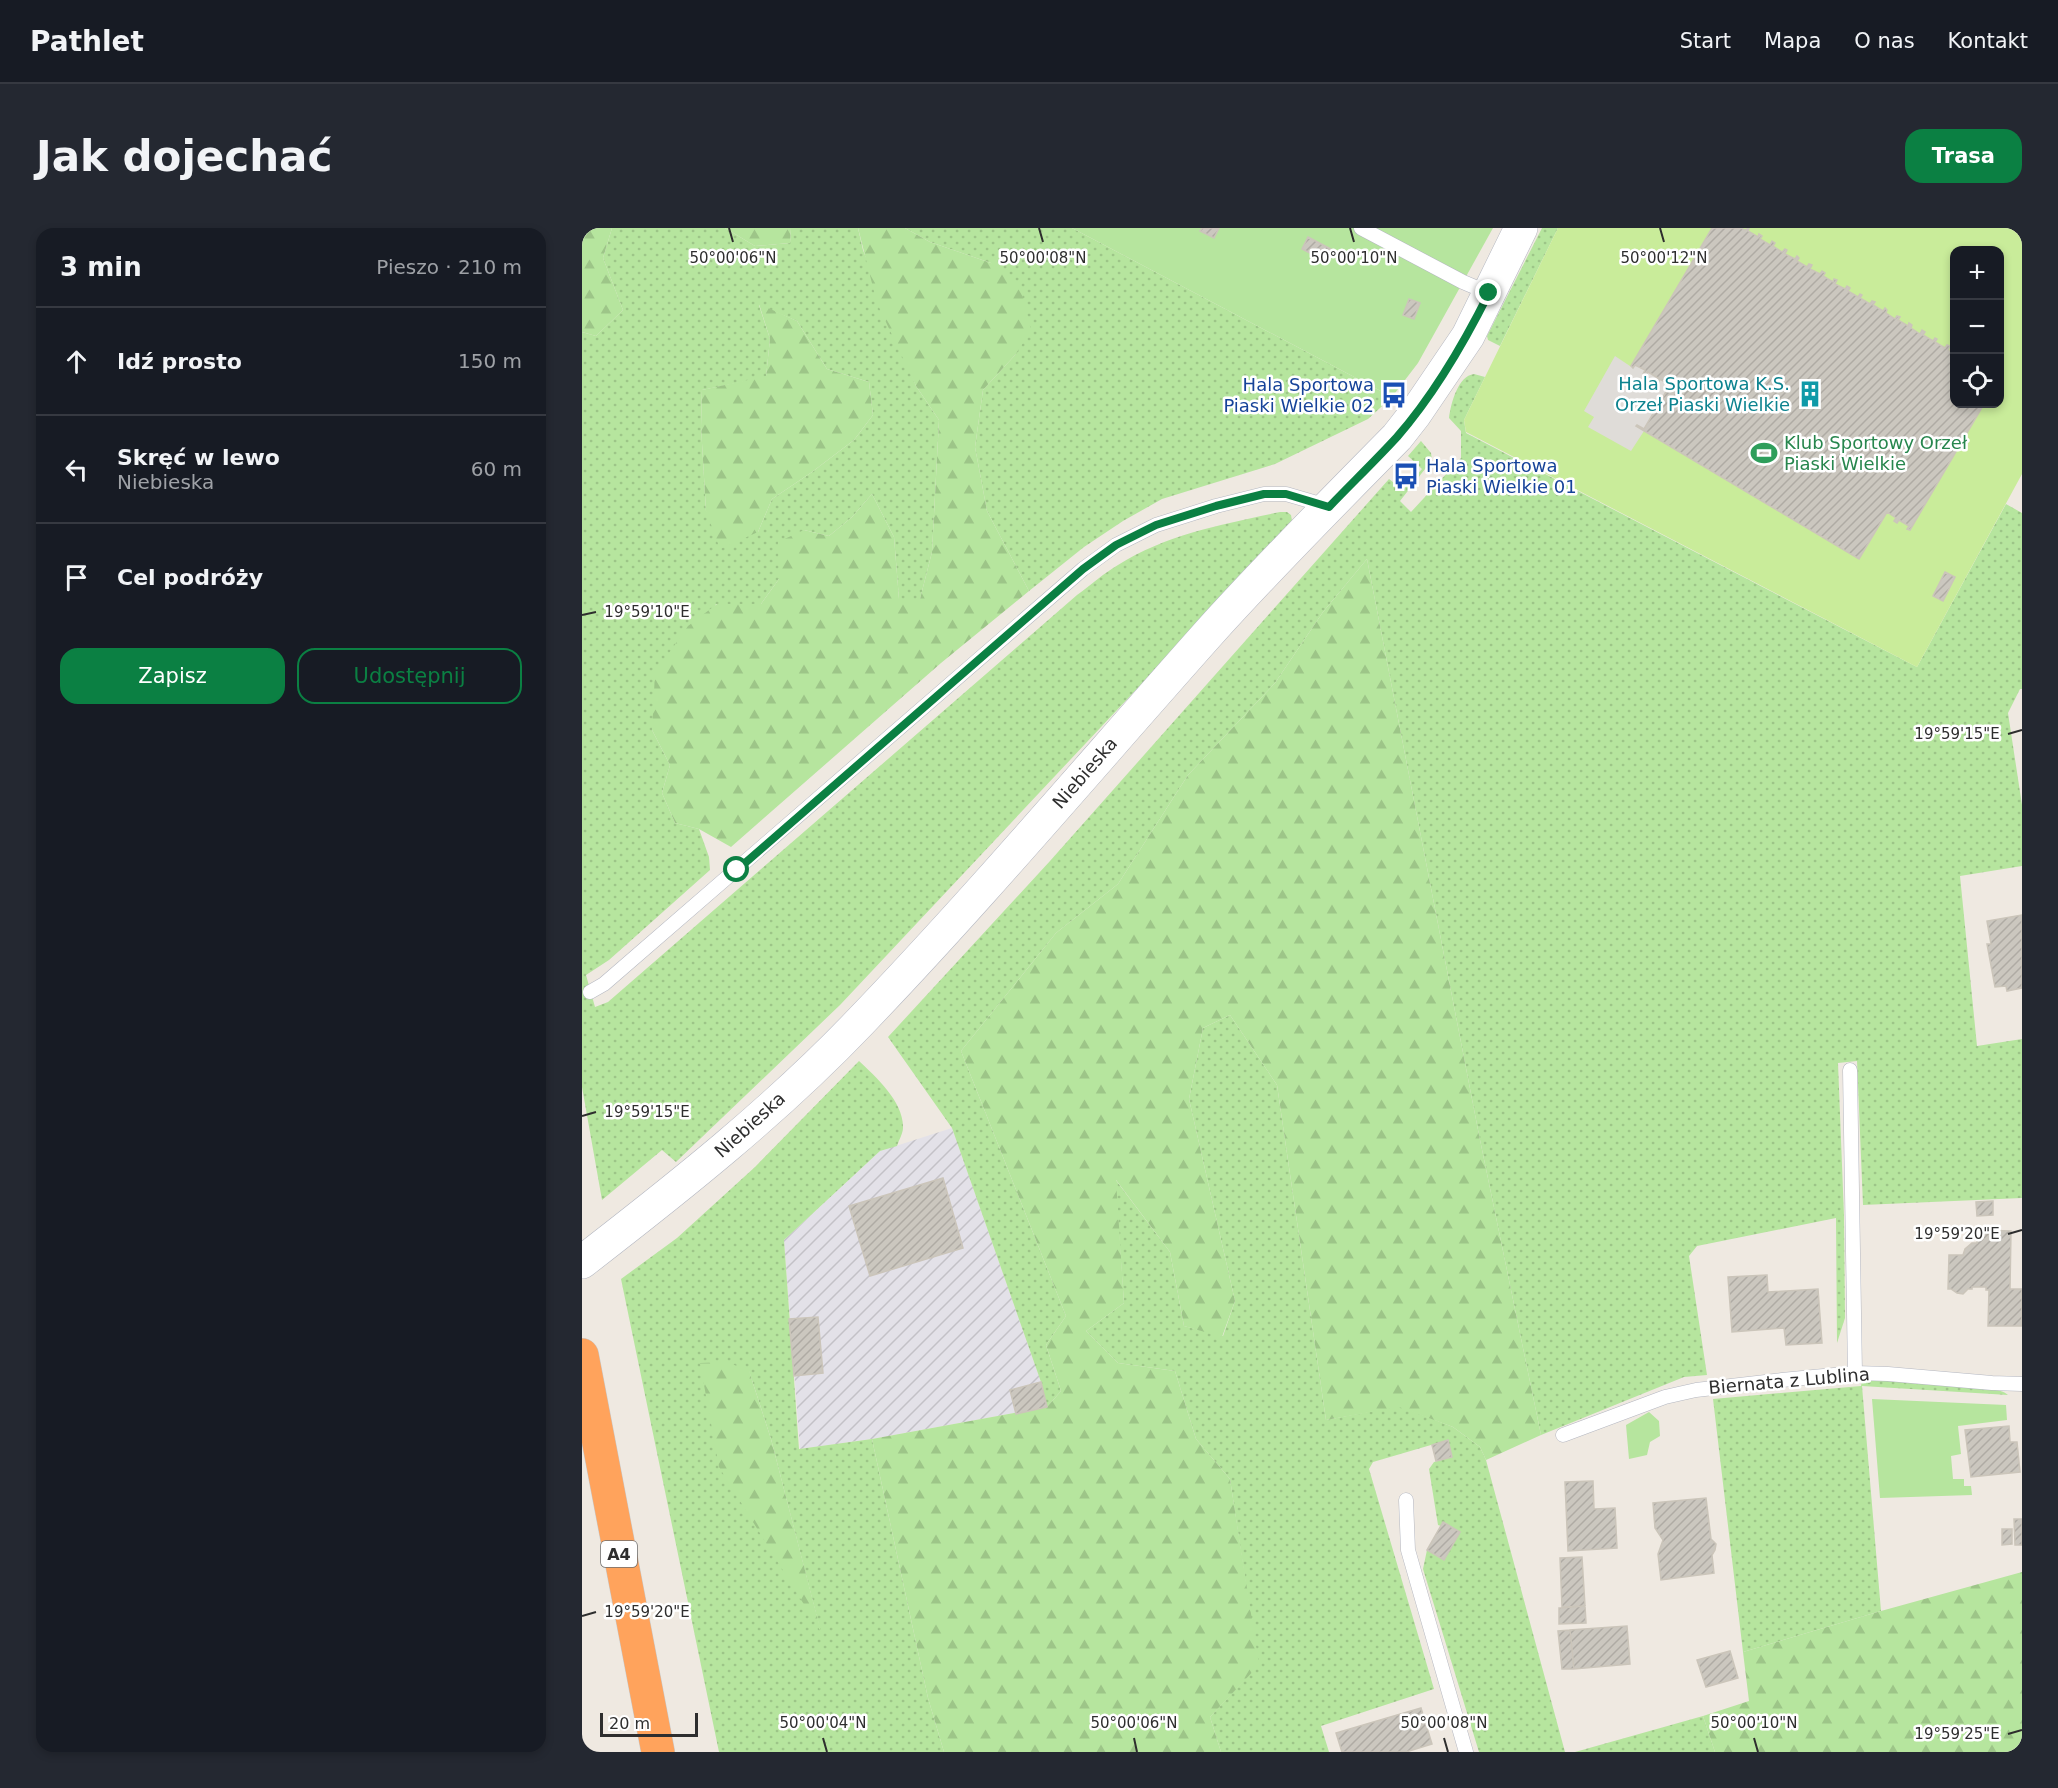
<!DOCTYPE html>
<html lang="pl">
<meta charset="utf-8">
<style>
:root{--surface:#171b24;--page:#242831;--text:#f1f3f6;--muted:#9ea1a6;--line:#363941;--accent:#0b8043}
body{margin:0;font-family:"DejaVu Sans",sans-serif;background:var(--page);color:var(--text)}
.controls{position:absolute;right:18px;top:18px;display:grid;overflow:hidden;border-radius:12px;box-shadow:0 3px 9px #0003}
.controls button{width:54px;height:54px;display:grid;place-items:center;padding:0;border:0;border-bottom:2px solid var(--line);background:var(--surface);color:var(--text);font:30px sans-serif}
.scale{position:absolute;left:18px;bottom:15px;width:98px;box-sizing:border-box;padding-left:6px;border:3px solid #2e2e2e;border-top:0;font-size:16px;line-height:21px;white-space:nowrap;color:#2e2e2e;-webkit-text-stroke:4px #fff;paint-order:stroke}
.stop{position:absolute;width:18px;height:18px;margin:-14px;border:4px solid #0b8043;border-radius:50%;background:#fff}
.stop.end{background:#0b8043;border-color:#fff;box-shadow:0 2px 6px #0008}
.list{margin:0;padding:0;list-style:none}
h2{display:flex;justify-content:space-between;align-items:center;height:78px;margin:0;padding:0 24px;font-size:26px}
h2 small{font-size:20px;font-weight:400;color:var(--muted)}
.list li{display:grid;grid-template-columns:39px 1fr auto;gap:18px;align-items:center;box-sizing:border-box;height:108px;padding:0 24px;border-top:2px solid var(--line)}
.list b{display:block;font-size:22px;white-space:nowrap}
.list p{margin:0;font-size:20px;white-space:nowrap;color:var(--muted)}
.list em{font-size:20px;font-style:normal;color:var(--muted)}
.actions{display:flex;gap:12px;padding:18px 24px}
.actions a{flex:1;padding:14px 0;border:2px solid var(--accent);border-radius:18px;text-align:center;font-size:21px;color:var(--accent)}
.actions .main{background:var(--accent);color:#fff}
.icon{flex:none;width:33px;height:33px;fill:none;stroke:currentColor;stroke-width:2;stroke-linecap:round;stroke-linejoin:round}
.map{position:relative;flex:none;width:1440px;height:1524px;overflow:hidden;border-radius:18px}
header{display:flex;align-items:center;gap:36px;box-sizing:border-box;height:84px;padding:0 30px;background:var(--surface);border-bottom:2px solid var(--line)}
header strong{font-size:28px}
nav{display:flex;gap:33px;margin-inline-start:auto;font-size:21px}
.intro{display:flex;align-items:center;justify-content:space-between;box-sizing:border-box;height:144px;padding:0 36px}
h1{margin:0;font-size:42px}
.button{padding:15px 27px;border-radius:18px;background:var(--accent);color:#fff;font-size:21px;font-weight:700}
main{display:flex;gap:36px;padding:0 36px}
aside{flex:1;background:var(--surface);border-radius:18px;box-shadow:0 3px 9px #0003}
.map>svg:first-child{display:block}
</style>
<header>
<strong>Pathlet</strong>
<nav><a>Start</a><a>Mapa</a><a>O nas</a><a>Kontakt</a></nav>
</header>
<div class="intro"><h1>Jak dojechać</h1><a class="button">Trasa</a></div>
<main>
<aside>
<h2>3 min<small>Pieszo · 210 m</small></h2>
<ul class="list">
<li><svg class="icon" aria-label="ahead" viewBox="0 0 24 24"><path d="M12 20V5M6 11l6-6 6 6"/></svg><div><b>Idź prosto</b></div><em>150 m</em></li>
<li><svg class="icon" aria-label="left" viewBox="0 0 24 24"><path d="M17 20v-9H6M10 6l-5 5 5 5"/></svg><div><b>Skręć w lewo</b><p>Niebieska</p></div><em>60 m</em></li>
<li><svg class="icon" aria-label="arrive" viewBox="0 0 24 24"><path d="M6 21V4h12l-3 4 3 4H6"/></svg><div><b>Cel podróży</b></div></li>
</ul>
<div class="actions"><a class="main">Zapisz</a><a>Udostępnij</a></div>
</aside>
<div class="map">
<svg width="1440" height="1524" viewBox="0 0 1440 1524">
<defs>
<pattern id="industrial-furrows" width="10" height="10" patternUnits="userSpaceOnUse" patternTransform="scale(1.5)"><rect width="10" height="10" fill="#e3e1e8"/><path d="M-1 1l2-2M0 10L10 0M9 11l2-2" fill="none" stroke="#c3c1c7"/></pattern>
<pattern id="grass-dots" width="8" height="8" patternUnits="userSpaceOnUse" patternTransform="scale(1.5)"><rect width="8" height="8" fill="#b6e59e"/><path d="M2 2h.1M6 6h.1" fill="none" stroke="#9dc588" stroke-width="1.8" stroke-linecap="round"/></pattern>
<pattern id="forest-firs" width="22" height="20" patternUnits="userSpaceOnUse" patternTransform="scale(1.5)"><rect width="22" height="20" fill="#b6e59e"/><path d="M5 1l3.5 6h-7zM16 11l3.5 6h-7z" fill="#9dc588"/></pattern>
<pattern id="building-hatch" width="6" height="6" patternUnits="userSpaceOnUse" patternTransform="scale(1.5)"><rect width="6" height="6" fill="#cbc7bf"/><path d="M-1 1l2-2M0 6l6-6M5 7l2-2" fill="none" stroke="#afaba4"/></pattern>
</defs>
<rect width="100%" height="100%" fill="#efe9e1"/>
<path fill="url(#industrial-furrows)" d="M370,900L459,1154L465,1179L290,1211L218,1221L202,1012L298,923Z"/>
<path fill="url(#grass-dots)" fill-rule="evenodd" d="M30,0H143L173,18L208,15L209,0H276L281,22L334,158L357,192L350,324L338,371H317L312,309L290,266L270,289L247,308L222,302L197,351L179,376H134L70,502L88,537L80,565L93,595L117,601L127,629L128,642L27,732L4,747L13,779L26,774L495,367C509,357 522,345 536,337C585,306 642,296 698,284H705L709,287L710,293L704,302L258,777L94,934L80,922L20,972L0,859V104L14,108L41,82L21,30ZM177,77L215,93L245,141L287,154L291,187L272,212L230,244L190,271L176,304L124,283L119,198L120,162L184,149L188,111Z
M323,0H490L810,169L786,191L693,236L580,271L541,293L502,319L447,363L405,283L393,219L401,162L434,126L409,35L348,14Z
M960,0H976L918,118L906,112L905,108Z
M892,146L903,149L882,192L884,205L1335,439L1424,276L1440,285V461H1438L1426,485L1440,577V638L1378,648L1395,818L1440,811V970L1281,977L1275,833L1256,835L1262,988L1263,1090L1255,1115L1254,990L1115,1018L1107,1028L1125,1147L1102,1149L959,1207L897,907L785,331L741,384L693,455L606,547L536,656L474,705L379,823L484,1088L464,1117L479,1163L465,1179L459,1154L370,900L306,809L468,633L807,251L821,262L840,241L826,228L839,213L849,225L850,232L818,273L829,284L879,230V203L867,190C869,175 876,148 892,146Z
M648,787L695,857L744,1192L817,1178L871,1199L898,1219L904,1232L983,1524H897L841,1341L845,1322L862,1332L878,1304L861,1294L859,1298L856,1297L847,1241L852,1234L870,1229L866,1212L791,1234L787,1241L852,1461L739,1498L747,1524H639L628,1489L676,1437L648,1251L614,1211L593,1143L536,1135L504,1103L542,1075L533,951L588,1024L602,1098L641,1108L653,1073L607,871L621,800Z
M277,833C294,849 322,874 321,900C321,905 317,912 315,918L298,923L202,1012L217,1221L290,1211L346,1470L362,1524H137L39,1051L95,1010L173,939ZM167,1143L189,1211L238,1401Z
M1280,1152C1304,1153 1414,1153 1426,1167L1280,1158L1299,1383L1161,1424L1131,1171L1279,1158Z
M1121,1488L1133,1524H993Z"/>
<path fill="url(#forest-firs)" d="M0,0H30L21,30L41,82L14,108L0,104Z
M143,0H209L208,15L173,18Z
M276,0H323L348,14L409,35L437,55L449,102L434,126L401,162L393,219L405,283L447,363L359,435L149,619L117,601L93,595L80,565L88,537L70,502L73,445L106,398L135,376H179L197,351L196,314L222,302L247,308L270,289L290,266L312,309L317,371H338L350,324L357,192L334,158L295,75Z
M177,76L215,93L245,141L287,154L291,187L272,212L230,244L190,271L176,304L138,321L124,283L119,198L120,162L184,148L188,111Z
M785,331L897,907L959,1207L904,1232L898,1219L871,1199L817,1179L744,1192L695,857L648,787L621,800L607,871L653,1073L640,1109L602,1098L588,1024L534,952L542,1075L504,1103L536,1135L593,1143L614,1211L648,1251L677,1437L628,1489L639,1524H362L346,1470L290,1211L465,1179L479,1163L464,1117L484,1088L379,823L474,705L536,656L606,547L693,455L741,384Z
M145,1134L167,1143L189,1211L239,1404L137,1239L118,1135Z
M1440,1344V1524H1133L1121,1488L1167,1473L1161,1424L1299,1383Z"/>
<path fill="#b6e59e" d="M490,0H911L836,135L810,169Z
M1290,1171L1424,1177L1425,1192L1376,1198L1379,1226L1369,1228L1371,1251H1382V1258H1389L1390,1267L1298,1270Z
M1067,1184L1077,1193L1078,1208L1068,1214L1065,1227L1047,1231L1044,1197Z"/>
<path fill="#c9ec9a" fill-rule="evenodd" d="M976,0H1440V246L1335,439L884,204L882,192ZM1372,22H1418V176H1372Z"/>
<path fill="#dfdcd8" d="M1033,128L1051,140L1053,137L1063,142L1061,145L1064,147L1066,144L1076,150L1074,153L1076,155L1078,151L1088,157L1062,201L1054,198L1062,203L1049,223L1006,199L1012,189L1002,183Z"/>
<path fill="url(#building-hatch)" stroke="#cbc5ba" stroke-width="1.5" d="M620,0H637L632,10L618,3Z
M1130,0H1159L1163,2L1167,0L1166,3L1176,9L1177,6L1180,8L1178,11L1188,17L1190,13L1193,15L1191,18L1200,24L1203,21L1205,22L1203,26L1213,31L1215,28L1217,30L1215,33L1225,39L1227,36L1230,37L1228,41L1238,46L1240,43L1243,45L1241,48L1251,54L1252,51L1255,52L1253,56L1263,61L1265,58L1268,60L1266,63L1276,69L1278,66L1280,67L1278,70L1288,76L1290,73L1293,74L1291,77L1301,83L1303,80L1305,82L1304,85L1313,91L1315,88L1318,89L1316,92L1326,98L1327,95L1330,97L1329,100L1338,106L1340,102L1343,104L1341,107L1351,113L1353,110L1355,111L1353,114L1363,120L1365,117L1368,118L1366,122L1372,126V176H1402L1328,302L1325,301L1327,298L1317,292L1315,295L1312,293L1314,290L1305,284L1277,331L1054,198L1055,197L1062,201L1088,157L1078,151L1076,155L1074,153L1076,150L1066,144L1064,147L1061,146L1063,142L1053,137L1051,140L1049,138Z
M726,9L749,21L743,33L720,21Z
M827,71L838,75L832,91L821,87Z
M1363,344L1373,349L1361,373L1351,368Z
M1440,687V760L1425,763L1424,758L1413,759L1405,716H1409L1405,693Z
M361,950L381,1020L288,1048L267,978Z
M1411,973V987L1395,988L1394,974Z
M1396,1002L1429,1003L1428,1061H1440V1098H1406L1407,1062H1404V1059H1390V1061H1386L1381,1066L1375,1065L1369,1061H1366L1367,1027H1381L1383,1021L1390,1015H1395Z
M1185,1047L1186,1064L1236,1061L1240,1115L1204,1117L1202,1100L1150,1104L1146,1049Z
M236,1089L241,1145L212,1148L207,1091Z
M459,1154L465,1179L434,1186L428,1162Z
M1427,1198L1428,1214H1435L1438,1244L1389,1249L1383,1202Z
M866,1212L870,1229L854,1233L850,1217Z
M1011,1253L1012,1281L1033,1280L1035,1320L986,1323L983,1254Z
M1124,1270L1129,1311L1134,1316L1133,1322L1130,1327L1132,1345L1079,1352L1076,1326L1081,1312L1073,1300L1071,1275Z
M1432,1291H1440V1317H1433Z
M861,1294L878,1304L862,1332L845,1322Z
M1420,1301H1430V1316L1420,1317Z
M1000,1329L1003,1378L980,1379L978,1330Z
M1003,1378L1004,1395L977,1396V1380Z
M1045,1398L1048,1436L992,1441L988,1402Z
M988,1402L992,1441H980L976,1403Z
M1148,1423L1156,1450L1124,1459L1115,1432Z
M839,1480L850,1516L824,1524H760L754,1505Z"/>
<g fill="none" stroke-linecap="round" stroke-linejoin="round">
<g stroke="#b4b7c1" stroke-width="15">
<path id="lane" d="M779,0L881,54L907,65
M8,764L22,756L501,341L534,317L574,297L634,278L682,266H704L745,278
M1268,842L1273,1145
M981,1207L1083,1169L1114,1162L1200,1152L1273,1145L1306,1146L1410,1155L1440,1156
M824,1272L826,1322L884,1524"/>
</g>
<g stroke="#b4b7c1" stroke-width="34">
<path id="secondary" d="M0,1034C97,959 193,883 278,794C398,669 510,536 625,407C686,339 751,274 815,209L833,186L886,108L939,0"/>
</g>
<g stroke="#c9c9c9" stroke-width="34">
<path id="highway" d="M0,1127L76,1524"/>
</g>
<use href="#lane" stroke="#fff" stroke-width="14"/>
<use href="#secondary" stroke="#fff" stroke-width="33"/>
<use href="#highway" stroke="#ffa35c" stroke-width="33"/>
</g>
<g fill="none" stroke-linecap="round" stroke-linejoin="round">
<path stroke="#0b8043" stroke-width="8" d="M155,642L501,341L534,317L574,297L634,278L682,266H704L747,279C769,256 793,233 815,209C850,169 883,113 907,65"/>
</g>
<path fill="none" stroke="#2e2e2e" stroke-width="2" d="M147,0L151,14M457,0L461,14M768,0L772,14M1078,0L1082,14M0,387L14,384M1426,506L1440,502M0,888L14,884M1426,1006L1440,1002M0,1388L14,1384M1426,1506L1440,1502M241,1510L245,1524M552,1510L555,1524M862,1510L866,1524M1172,1510L1176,1524"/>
<defs>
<g id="building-bare" transform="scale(2.07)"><path d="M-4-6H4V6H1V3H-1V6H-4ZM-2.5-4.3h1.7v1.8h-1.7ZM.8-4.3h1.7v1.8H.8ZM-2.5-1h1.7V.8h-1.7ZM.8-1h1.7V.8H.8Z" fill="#0f9aa8" stroke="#fff" stroke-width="2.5" paint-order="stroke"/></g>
<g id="bus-bare" transform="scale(2.07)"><path d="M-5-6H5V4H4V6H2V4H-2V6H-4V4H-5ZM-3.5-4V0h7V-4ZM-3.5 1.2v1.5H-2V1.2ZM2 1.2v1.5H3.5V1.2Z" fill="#1a4fb4" stroke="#fff" stroke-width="2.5" paint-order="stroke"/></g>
<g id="stadium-bare" transform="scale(2.07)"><path d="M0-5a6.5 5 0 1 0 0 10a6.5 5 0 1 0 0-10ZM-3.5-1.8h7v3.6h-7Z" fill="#2e9e5b" stroke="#fff" stroke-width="2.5" paint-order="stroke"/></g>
</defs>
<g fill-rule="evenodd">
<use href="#building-bare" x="1228" y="166"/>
<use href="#bus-bare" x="812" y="167"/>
<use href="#stadium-bare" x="1182" y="225"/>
<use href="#bus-bare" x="824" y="248"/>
</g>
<g text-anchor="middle" stroke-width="5" stroke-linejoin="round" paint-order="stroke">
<rect fill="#fff" stroke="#6d6d6d" stroke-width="1.5" x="19" y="1313" width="36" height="26" rx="4.5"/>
<g font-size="16" font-weight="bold" fill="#2e2e2e">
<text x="37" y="1332">A4</text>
</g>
<g font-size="18" fill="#0d838f" stroke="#fff" text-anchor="end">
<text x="1208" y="162">Hala Sportowa K.S.<tspan x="1208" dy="21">Orzeł Piaski Wielkie</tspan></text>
</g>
<g font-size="18" fill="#164399" stroke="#fff" text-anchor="end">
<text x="792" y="163">Hala Sportowa<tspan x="792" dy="21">Piaski Wielkie 02</tspan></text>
<text x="844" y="244" text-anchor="start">Hala Sportowa<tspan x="844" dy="21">Piaski Wielkie 01</tspan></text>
</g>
<g font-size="18" fill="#27864d" stroke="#fff" text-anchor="start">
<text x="1202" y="221">Klub Sportowy Orzeł<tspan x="1202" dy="21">Piaski Wielkie</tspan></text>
</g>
<g font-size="18" fill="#2e2e2e" stroke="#fff">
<text transform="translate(503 545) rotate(-49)" y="6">Niebieska</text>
<text transform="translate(168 897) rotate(-42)" y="6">Niebieska</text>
<text transform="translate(1207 1153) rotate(-5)" y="6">Biernata z Lublina</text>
</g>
</g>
<g font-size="15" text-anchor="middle" fill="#2e2e2e" stroke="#fff" stroke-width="5" stroke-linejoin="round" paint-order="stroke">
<text x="151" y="35">50°00'06"N</text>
<text x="461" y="35">50°00'08"N</text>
<text x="772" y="35">50°00'10"N</text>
<text x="1082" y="35">50°00'12"N</text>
<text x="65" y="389">19°59'10"E</text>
<text x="1375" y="511">19°59'15"E</text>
<text x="65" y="889">19°59'15"E</text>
<text x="1375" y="1011">19°59'20"E</text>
<text x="65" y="1389">19°59'20"E</text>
<text x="241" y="1500">50°00'04"N</text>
<text x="552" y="1500">50°00'06"N</text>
<text x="862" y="1500">50°00'08"N</text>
<text x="1172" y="1500">50°00'10"N</text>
<text x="1375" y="1511">19°59'25"E</text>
</g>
</svg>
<div class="controls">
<button>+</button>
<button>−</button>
<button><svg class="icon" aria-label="locate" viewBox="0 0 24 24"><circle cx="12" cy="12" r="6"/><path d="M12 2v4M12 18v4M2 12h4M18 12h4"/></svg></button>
</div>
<div class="scale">20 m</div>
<div class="stop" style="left:155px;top:642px"></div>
<div class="stop end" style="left:907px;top:65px"></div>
</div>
</main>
